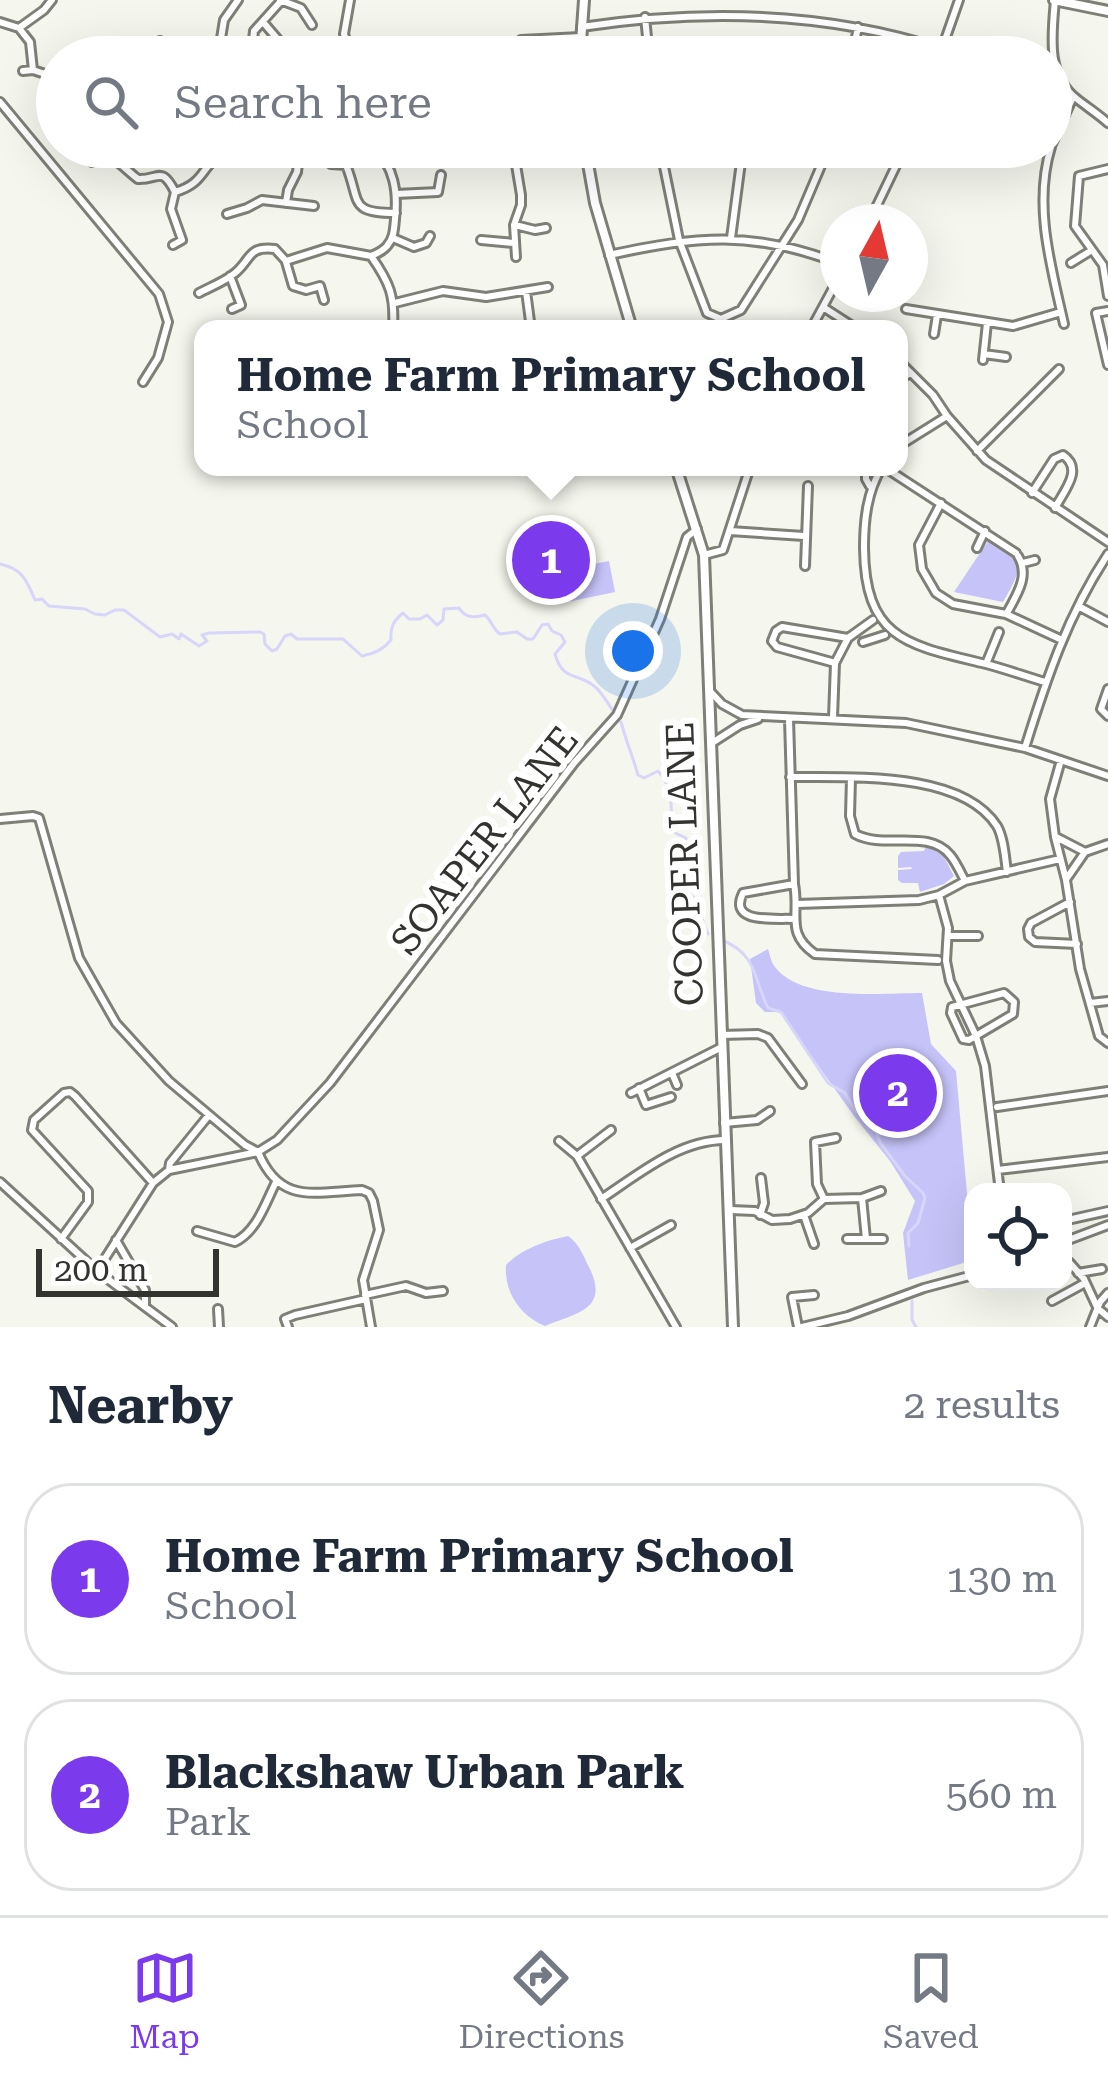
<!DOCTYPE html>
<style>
:root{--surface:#fff;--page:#f6f6f7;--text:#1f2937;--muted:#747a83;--line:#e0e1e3;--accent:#7c3aed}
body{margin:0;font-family:"Roboto Serif",serif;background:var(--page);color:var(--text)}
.controls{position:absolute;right:36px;bottom:36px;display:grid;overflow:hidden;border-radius:24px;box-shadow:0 12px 48px #0002}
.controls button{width:108px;height:108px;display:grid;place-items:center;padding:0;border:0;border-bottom:3px solid var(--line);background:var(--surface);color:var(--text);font:60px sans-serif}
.compass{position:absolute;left:820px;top:204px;width:108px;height:108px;border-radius:50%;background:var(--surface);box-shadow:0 12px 48px #0002;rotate:8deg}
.scale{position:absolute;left:36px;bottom:30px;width:183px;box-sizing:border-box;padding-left:12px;border:6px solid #333430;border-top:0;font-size:33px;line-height:42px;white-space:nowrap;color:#333430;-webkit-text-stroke:9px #fff;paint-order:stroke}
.you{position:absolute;left:633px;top:651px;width:42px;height:42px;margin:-30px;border:9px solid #fff;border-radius:50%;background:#1a73e8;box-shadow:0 0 0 18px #1a73e833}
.badge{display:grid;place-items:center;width:78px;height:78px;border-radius:50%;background:var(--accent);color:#fff;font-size:39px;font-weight:700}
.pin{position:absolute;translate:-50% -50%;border:6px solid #fff;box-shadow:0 3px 12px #0006}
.popup{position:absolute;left:194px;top:320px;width:714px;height:156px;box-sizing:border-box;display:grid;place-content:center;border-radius:24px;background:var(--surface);filter:drop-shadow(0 3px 9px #0005);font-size:39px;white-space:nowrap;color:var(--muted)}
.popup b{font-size:45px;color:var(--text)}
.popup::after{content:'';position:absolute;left:50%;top:100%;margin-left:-24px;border:24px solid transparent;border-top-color:var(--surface)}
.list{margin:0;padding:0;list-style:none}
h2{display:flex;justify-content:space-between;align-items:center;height:156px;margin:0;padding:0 48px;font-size:51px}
h2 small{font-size:39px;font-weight:400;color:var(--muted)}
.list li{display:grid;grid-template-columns:78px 1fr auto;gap:36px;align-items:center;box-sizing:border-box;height:192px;margin:0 24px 24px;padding:0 24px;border:3px solid var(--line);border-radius:48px}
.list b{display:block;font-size:45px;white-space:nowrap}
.list p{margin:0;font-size:39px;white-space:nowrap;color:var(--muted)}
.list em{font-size:39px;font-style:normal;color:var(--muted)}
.icon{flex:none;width:66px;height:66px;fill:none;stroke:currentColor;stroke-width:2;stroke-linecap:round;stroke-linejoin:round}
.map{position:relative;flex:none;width:1108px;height:1327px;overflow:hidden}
.search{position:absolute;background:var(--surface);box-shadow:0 12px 48px #0002;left:36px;right:36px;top:36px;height:132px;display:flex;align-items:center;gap:30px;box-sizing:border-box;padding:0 42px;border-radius:66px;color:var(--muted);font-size:45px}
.sheet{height:588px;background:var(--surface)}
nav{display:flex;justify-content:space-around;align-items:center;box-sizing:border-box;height:168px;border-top:3px solid var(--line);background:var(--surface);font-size:33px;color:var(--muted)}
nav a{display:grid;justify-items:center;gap:6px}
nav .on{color:var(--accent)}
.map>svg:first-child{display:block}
</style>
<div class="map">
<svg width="1108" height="1327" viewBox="0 0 1108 1327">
<rect width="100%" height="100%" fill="#f5f6ed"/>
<path fill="#c6c3f9" d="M990,538C1026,561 1023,567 1003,602L954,592Z
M609,561L615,592L558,604L551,572Z
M926,846L943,855L954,876L944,884L920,892L918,883H902L898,880V870L912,869L911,867L898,868V856L901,852L924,851Z
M768,949C770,955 771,962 775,967C801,1002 883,993 922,993L931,1044L956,1071L973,1260L908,1280L903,1233L915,1201L890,1161L854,1116L780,1012H765L756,1003L750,959Z
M568,1236C580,1244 583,1256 590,1269C609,1310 576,1313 545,1326C520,1316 504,1292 506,1265C521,1249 547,1240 568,1236Z"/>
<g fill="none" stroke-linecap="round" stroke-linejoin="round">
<path stroke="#d7d5fa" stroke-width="3" d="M0,564C23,569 27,581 35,600L42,599L49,606L85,609L95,614L105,615L115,610H124L160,637L172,634L179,639L181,634L199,646L207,641L202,635L209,633L260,632L264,634L265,644L272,651L277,649L285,636L291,634L297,639H343L362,656C374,654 383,650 391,640C390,628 393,621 403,613L409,619H420L427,615L437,625L443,620L444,609L459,608C465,618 474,618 485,615C492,621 492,628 500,634L517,632L527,639H533L542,625L548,624L552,631L561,635L565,642L555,654C563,682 577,672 594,686C602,692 608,704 614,712
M621,722C626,741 633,757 638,775L644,778L658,771C673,786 672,811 671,831L686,838V858L681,868L685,877L686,889L694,898L708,934
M722,940C758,955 753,978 768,1008L781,1012L828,1083L845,1093L855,1110L863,1116L867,1126L876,1132L881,1144L905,1176L923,1193L925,1198L918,1223L908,1233L909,1246
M912,1301V1320L916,1327"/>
<g stroke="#7e7f77" stroke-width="12">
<path id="minor" d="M280,0L301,8L312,25
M350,0L344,34L352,57
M1055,0C1052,35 1046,75 1077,99C1087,107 1098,114 1108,123
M645,17L649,57
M0,22L19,28L44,10L52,0
M263,22L286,49L276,57
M581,27C701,9 825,11 942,49
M19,28L30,42L33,70
M521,40L581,37
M153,49L160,41L177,57
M218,57L224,20L238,0
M270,57L253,40L254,31L281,1
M397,57C409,53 419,50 431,57
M852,57L858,27
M939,57L959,0
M23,71L33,70L57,78
M0,102L159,294L168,322L158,358L143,382
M1051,146L1073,97
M253,147L261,153L299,157
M513,147L521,195V205L514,225L516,257
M660,147L679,240L707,313L721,319L741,310L798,220L829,147
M1051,147C1033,205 1051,266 1064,324
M92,162C115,151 121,167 138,179C159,180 161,165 175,192
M387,163L407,147
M331,164L346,165C361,202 348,213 396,213
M1108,169L1079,176L1075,226L1103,265L1108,296
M396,194L438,192L441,175
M286,203L288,190L297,172L300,147
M227,214L247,208L262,200L314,206
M869,222L905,147
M515,225L535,230L546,228
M393,238L414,247L426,243L430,236
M731,238L743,147
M481,240L514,243
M173,245L182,240L171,209L175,192C206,183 201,165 221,156C231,152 240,152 249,147
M609,255C698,236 751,230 838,263
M371,256C378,253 383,251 387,246C394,238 394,229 395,219C398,191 394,167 374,147
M371,256C390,283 395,296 393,329
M286,261L327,248L371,256
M286,262L293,286L306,290L320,286L324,300
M1071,263L1092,250
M230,276L241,305L232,309
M526,291L531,329
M199,293C210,287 224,282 235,273C252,259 247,246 275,249L286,261
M395,303L443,291L486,297L548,287
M823,307L857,329
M906,309L1013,326L1061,312
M1108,311L1096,313L1108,365
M811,329L838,279
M934,334L937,315
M984,354L1006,357
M983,360L987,323
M899,361L933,395L947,416L986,460L1108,542
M899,379L911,373
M899,446L947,416
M977,451L1059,369
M866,467V479L870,486
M882,467C867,492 864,520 864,548C865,638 906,645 982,663C1003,668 1024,676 1045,682
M884,467L1016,553
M1032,493L1054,459L1063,455C1084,469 1064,491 1055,508
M941,503L919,545L922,569L936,593L953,604L1006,614L1062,640
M730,531L804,536
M977,548L985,531
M704,555L723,550L750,467
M1023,563L1035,560
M805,566L808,486
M1080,607L1108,622
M1007,613C1017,594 1030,576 1018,556
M863,642L885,635
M835,663L777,647L772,641L776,631L782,627L848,638
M986,664L999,632
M1108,689L1101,709L1108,716
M709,690L722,704L742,715L906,723L1025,748L1108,776
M833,718L835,663L848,638L873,620
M789,719L794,884C800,915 785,933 815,954L938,960
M712,743L740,725L758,719
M1025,748C1046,680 1068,614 1108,554
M1061,760L1050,799L1055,837L1066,880L1080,969L1099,1036L1108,1043
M790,777C850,778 961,770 997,826C1004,838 1005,858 1007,872
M851,778L850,816L855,834C884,850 928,828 950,855C956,862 961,873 965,881
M0,819L33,816L39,818L79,958L116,1023L169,1081L245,1145L258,1152
M1056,837L1085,852
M1067,878L1085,852L1108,844
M939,895L948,928L946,961L950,981L976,1036L985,1066L1000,1192
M1070,902L1031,923L1028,929L1029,937L1035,942L1077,944
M797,904L919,900L939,895L965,881L1060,859
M794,919C773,918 728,924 743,893L794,884
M949,936H978
M1004,993L1014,1002L1013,1014L969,1040L963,1039L951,1013L952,1007Z
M1090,1003L1108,1001
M721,1035L758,1034L768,1038L802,1084
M672,1073L677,1085
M639,1088L646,1105L671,1097
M631,1093L720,1048
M997,1107L1108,1091
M724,1123L757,1120L770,1111
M559,1141L577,1156L676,1327
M258,1152C280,1205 314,1192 362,1190L369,1193L373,1201L379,1230L363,1280L371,1327
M577,1156L611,1130
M169,1170L258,1152L277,1140L330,1083L574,763L617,715L660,619L687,537L697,529
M998,1170L1108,1157
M0,1182L97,1271L172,1327
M862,1198L866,1239
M601,1199C639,1174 679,1140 725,1140
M824,1199L817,1184L815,1142L836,1138
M730,1210L755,1211L772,1220L790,1219L808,1213L824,1199L862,1198L881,1191
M760,1215L764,1203L761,1178
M804,1215L814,1244
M1063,1221L1108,1211
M197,1231L235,1242C257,1231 265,1204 276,1182
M61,1239L88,1202V1191L32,1130L34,1120L64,1093L70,1092L75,1096L153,1183
M847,1239H883
M116,1240L145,1290V1306
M1063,1242L1108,1225
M630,1248L671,1225
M1069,1262L1084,1279L1097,1307
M97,1271L153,1183L169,1170L170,1163L209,1115
M1078,1273L1102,1269
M365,1295L406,1286L426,1293L443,1291
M1052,1301L1085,1283
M218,1309L219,1327
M1101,1311L1108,1317
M288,1327L285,1319L295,1315L366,1299
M798,1327L792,1297L814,1295
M802,1327L848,1316L924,1288L973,1275
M1090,1327L1100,1302L1108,1293"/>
</g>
<g stroke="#7e7f77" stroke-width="14">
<path id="major" d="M1054,0L1108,11
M580,57L584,0
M585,147L595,203L632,329
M676,467L704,555L733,1327"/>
</g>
<use href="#minor" stroke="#fff" stroke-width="6"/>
<use href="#major" stroke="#fff" stroke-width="8"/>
</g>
<g text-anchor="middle" stroke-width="12" stroke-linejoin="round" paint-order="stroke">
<g font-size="39" fill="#333430" stroke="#fff">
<text transform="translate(484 840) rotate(-52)" y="14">SOAPER LANE</text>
<text transform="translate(684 864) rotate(-92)" y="14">COOPER LANE</text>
</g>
</g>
</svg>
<div class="controls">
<button><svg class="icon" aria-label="locate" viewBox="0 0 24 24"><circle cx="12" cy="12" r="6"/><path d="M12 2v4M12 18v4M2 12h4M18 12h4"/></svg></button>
</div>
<svg class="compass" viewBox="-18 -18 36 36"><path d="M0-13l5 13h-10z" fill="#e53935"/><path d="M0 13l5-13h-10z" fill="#747a83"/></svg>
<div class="scale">200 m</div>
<div class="you"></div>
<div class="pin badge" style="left:551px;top:560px">1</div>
<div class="popup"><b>Home Farm Primary School</b>School</div>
<div class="pin badge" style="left:898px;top:1093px">2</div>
<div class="search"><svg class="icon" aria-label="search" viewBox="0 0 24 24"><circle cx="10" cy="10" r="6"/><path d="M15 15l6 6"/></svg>Search here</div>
</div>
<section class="sheet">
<h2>Nearby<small>2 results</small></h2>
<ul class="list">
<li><span class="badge">1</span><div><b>Home Farm Primary School</b><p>School</p></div><em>130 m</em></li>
<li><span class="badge">2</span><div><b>Blackshaw Urban Park</b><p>Park</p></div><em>560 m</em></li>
</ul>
</section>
<nav>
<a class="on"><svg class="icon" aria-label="map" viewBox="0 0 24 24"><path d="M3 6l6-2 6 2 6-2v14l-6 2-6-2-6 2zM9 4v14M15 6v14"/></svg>Map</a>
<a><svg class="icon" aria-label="directions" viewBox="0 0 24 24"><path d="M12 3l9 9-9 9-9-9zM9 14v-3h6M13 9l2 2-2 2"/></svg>Directions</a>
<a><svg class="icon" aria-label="saved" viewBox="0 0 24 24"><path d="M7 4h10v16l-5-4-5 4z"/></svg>Saved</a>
</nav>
